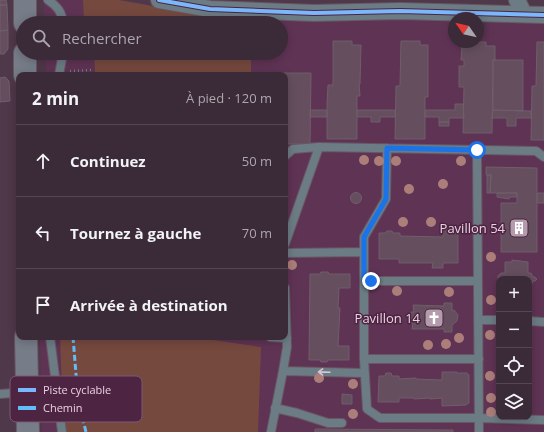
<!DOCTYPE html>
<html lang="fr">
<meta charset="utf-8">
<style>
:root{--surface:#3b2a37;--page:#42323f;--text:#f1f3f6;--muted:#aca7ad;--line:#544652}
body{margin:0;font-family:"Open Sans",sans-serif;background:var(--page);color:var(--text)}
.controls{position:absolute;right:12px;bottom:12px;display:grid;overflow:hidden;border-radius:8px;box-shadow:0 2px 10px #0003}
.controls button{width:36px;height:36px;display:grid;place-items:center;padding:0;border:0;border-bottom:1px solid var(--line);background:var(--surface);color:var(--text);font:20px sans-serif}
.compass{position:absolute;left:448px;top:12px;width:36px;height:36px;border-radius:50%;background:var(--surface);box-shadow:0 2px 10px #0003;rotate:304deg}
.stop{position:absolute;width:12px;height:12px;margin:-9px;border:3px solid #1a73e8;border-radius:50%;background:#fff}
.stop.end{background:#1a73e8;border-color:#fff;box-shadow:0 1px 4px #0008}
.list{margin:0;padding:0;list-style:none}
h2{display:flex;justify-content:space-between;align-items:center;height:52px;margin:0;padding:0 16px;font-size:17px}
h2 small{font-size:13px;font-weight:400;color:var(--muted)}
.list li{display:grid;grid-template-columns:26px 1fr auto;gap:12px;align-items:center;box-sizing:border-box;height:72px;padding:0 16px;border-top:1px solid var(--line)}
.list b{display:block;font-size:15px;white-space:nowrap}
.list em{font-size:13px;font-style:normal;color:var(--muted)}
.icon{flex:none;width:22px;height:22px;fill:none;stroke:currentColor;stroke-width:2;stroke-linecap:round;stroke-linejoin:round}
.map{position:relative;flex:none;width:544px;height:432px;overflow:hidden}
.search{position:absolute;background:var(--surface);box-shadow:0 2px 10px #0003;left:16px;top:16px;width:272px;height:44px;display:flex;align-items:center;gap:10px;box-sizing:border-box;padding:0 14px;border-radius:22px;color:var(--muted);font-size:15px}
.panel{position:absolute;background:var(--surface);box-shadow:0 2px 10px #0003;left:16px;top:72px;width:272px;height:268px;border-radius:8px}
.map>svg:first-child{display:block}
</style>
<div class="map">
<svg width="544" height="432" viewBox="0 0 544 432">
<rect width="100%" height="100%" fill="#4f3849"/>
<path fill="#5f3354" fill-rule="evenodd" d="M44,0H119L187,12L250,20H278L380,17L454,20V42H478V27H486V24L490,21L544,23V432H42L40,337H285V75H46L45,53H281V23H44ZM499,279H529V417H499Z"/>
<path fill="#76493f" d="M83,0H119L187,12L250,20V23H84Z
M94,53H251V75H92L95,72Z
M60,337H193L261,347L258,432H66L62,388Z"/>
<path fill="#654f5f" stroke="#715d6b" d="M0,0H6L7,5H0Z
M0,5H7L8,30L0,31Z
M8,30V49L4,54H0V31Z
M333,41H352V45H361L360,84H359L360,96H357V139H327V105L328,85H333Z
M401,41H420V45H428V97H425V139H395L396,86H400Z
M471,42H486V46H495V60H493L492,133H463L464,87H459V66H464V60H461L462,46H471Z
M537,42H544V140H531L532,86H536Z
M493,60H523V111L493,110Z
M268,73H311L310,144H286V150H285V75H268Z
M5,77L9,81L10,101L0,102V78Z
M455,104H463L464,118H449V122H439V117H425V110H455Z
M310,110H327V117H310Z
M357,110H395V117H380V122H371V117H357Z
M493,110L531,111V118H516V126H507V118H492Z
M439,122H449V126H439Z
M486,167L537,168V252H501V203H517V193H490L491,175H486Z
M487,175H491L490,193H487Z
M350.5 198a5.5 5.5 0 1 1 11 0a5.5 5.5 0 1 1-11 0Z
M497,193H517V197H510L509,199L497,197Z
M537,193H544V203H537Z
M443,229H458V263H443V268H432L433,263H399V259H379V233H385L387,231H392L393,233H400V236L443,237Z
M512,260L528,262V273H531L533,277H535L537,279L535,281H533L531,285H529V279H499V282L498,281V276L501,273H505V262H512Z
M321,272H328L329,274H350V288H339L338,308H340L338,346H349V360H328L327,362H321L320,360H309L310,274H320Z
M444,303H452V311L454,310L458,315L457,321L452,325V332H444V329H412L413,323H411V312H414L413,305L444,306Z
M442,372H457V373H467L469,375V403L466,405L442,406V398L430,399L431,398L414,399V398H399V402H378L379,376H385L386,373H391L392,376H399V379L416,378V379L442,380Z
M342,394L352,395V404H342Z
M315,429L453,430V432H315Z"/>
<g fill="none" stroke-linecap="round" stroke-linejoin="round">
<g stroke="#695564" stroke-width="10">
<path id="lane" d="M48,0C57,6 62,12 63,23
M59,75L63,53
M387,148L386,199L364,237V359H479
M477,150L479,432
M285,156L293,149L319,147L536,151L544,157
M285,244L319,147
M285,253L364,252
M364,281H478
M478,320H499
M529,321L544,322
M50,337L62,432
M270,337L287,338
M364,359L367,409L380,418H479L544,420
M283,371L363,373
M0,394L27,392
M275,408L297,413L328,423H342
M271,432L283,371L287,347L285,288"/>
</g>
<g stroke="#695564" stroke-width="18">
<path id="street" d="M159,0L210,9L314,13L400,11L544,15
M517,0L524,14"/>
</g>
<g stroke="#695564" stroke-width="24">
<path id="primary" d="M25,0V23
M25,75V53
M26,337L28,432"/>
</g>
<path stroke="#797d86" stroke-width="2.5" stroke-dasharray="1 3" stroke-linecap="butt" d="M70,71L92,70V75"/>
<use href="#lane" stroke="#6c7c84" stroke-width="8"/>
<use href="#street" stroke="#6c7c84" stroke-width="16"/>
<use href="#primary" stroke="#767c88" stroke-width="22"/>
<path stroke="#63bbfa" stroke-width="3" stroke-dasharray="6 3" stroke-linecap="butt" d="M73,337L78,399L86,432"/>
<g stroke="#4d2442" stroke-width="6">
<path id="cycleway" d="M159,0L210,9L314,13L400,11L544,15"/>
</g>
<use href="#cycleway" stroke="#7ab7fb" stroke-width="4"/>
</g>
<g fill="#ac7e7a">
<circle cx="364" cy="160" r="5"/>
<circle cx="379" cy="161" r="5"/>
<circle cx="396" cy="161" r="5"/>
<circle cx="461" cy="161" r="5"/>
<circle cx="443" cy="184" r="5"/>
<circle cx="409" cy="189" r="5"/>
<circle cx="403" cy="222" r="5"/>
<circle cx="431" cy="222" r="5"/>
<circle cx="491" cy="257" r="5"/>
<circle cx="292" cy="265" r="5"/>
<circle cx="397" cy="291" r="5"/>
<circle cx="449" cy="292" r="5"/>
<circle cx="491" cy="300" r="5"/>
<circle cx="490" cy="335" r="5"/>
<circle cx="459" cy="338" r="5"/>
<circle cx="446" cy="344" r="5"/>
<circle cx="428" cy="345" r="5"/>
<circle cx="490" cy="376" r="5"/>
<circle cx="319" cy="378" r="5"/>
<circle cx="353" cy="384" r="5"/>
<circle cx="491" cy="398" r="5"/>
<circle cx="491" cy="412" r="5"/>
<circle cx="353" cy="414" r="5"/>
</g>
<defs><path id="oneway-shaft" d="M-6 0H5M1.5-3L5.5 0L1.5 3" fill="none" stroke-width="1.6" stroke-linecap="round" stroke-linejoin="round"/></defs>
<use stroke="#d8c4d4" href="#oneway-shaft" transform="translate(324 372) rotate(-178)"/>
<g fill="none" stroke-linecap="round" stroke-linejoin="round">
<path stroke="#1a73e8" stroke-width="5" d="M371,281H364V237L386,199L387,148L477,150"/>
</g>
<defs>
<g id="building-square" transform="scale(1)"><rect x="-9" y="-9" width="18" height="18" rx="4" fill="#b49bac" stroke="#4d2442"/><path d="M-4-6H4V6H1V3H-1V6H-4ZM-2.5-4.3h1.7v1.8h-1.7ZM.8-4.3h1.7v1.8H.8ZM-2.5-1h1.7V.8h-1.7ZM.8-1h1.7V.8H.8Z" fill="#fff"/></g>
<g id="church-square" transform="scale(1)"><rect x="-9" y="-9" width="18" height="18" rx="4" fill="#b49bac" stroke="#4d2442"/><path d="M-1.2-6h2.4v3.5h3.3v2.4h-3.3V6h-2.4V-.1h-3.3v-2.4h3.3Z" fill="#fff"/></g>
</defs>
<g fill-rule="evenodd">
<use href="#building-square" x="519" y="228"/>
<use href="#church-square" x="434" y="318"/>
</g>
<g text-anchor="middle" stroke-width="3" stroke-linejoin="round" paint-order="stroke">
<g font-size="13" fill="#ebd1e2" stroke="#4d2442" text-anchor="end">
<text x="505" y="233">Pavillon 54</text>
<text x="420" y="323">Pavillon 14</text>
</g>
</g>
<rect x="10" y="376" width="132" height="46" rx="6" fill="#4d2442" stroke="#7c5872" stroke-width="1"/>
<rect x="18" y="388" width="18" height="4" fill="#7ab7fb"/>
<rect x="18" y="406" width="18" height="4" fill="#63bbfa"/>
<g font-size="11" fill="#ebd1e2">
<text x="43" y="394">Piste cyclable</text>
<text x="43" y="412">Chemin</text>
</g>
</svg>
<div class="controls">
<button>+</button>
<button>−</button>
<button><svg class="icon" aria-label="locate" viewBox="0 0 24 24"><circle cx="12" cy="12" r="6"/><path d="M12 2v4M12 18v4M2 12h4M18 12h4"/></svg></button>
<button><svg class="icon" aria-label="layers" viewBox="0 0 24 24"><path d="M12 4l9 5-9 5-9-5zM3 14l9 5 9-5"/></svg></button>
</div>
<svg class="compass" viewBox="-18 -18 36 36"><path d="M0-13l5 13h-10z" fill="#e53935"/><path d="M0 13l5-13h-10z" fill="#aca7ad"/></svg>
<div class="stop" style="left:477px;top:150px"></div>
<div class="stop end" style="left:371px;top:281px"></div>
<div class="search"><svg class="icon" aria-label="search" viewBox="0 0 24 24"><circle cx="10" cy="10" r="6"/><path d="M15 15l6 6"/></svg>Rechercher</div>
<section class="panel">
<h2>2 min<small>À pied · 120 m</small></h2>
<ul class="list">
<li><svg class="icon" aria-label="ahead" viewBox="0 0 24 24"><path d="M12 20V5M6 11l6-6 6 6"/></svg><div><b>Continuez</b></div><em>50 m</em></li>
<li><svg class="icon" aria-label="left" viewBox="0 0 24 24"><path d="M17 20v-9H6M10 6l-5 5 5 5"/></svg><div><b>Tournez à gauche</b></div><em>70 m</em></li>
<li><svg class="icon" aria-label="arrive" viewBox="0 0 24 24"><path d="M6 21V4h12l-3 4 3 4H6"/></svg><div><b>Arrivée à destination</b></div></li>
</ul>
</section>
</div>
